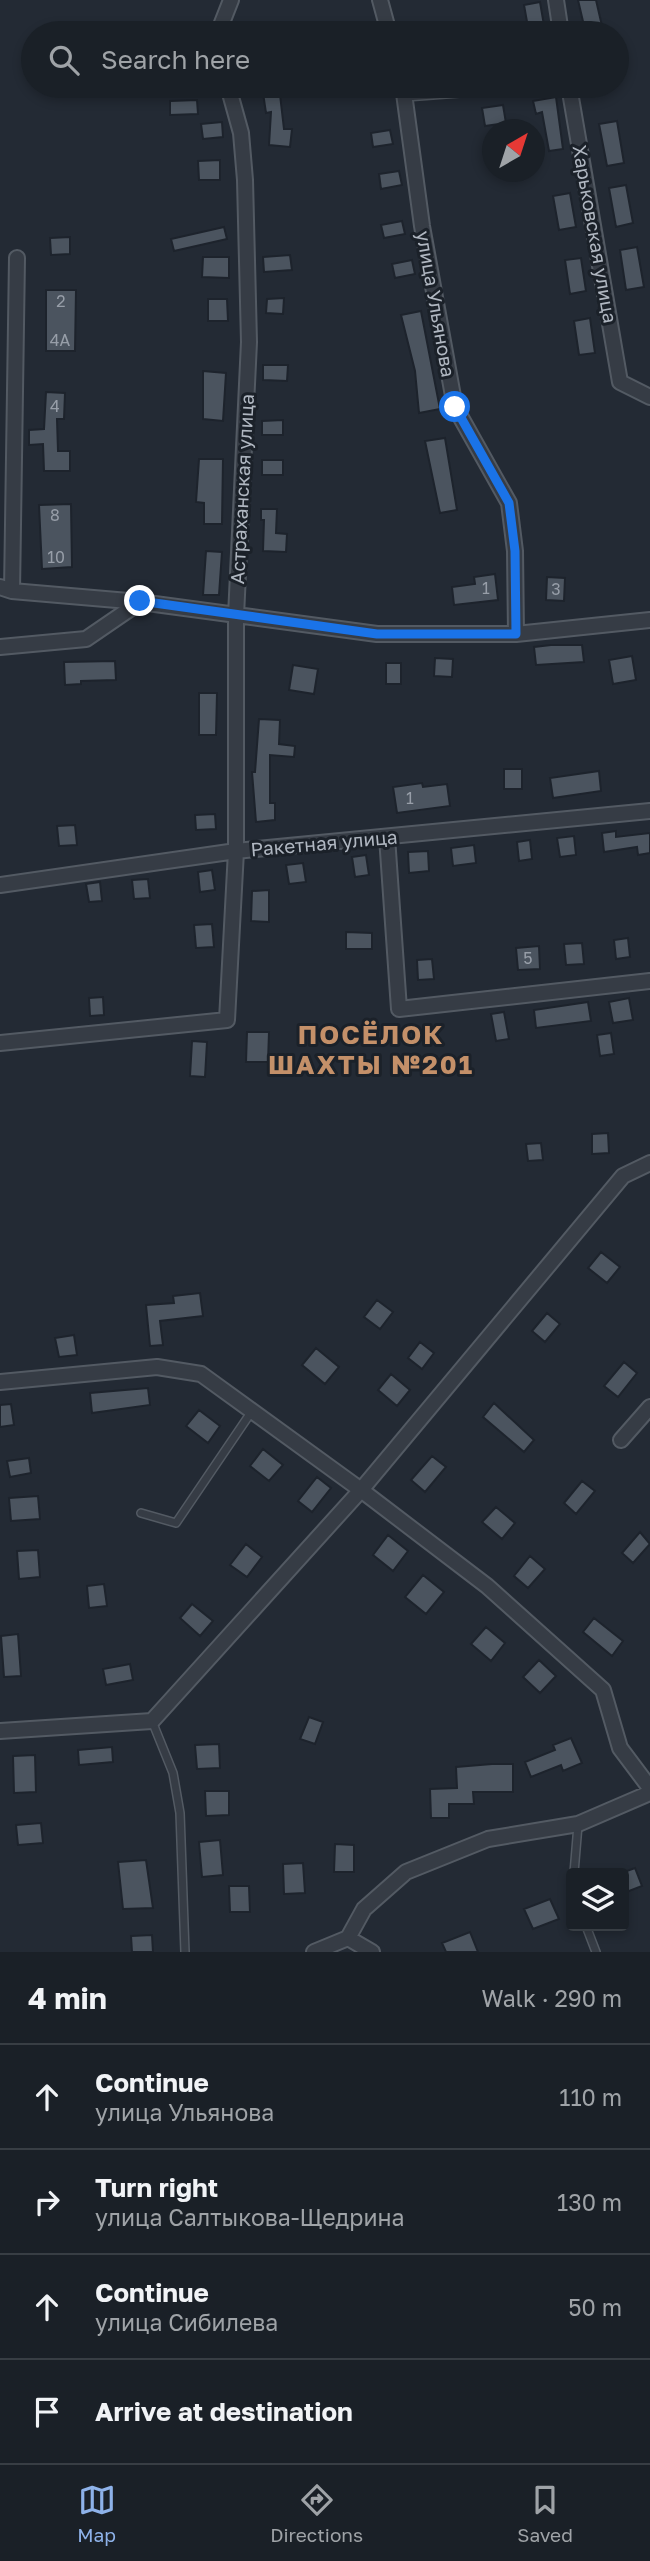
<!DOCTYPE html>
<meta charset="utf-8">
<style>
:root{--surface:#1a2027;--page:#272d33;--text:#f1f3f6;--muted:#9fa3a7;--line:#383e44;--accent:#8eb2e9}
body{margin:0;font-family:"Golos Text",sans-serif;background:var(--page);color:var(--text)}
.controls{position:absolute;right:21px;bottom:21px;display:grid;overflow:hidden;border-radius:7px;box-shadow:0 4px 10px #0003}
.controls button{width:63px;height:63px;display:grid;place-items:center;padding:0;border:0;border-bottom:2px solid var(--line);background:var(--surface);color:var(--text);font:35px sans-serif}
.compass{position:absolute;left:482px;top:119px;width:63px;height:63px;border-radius:50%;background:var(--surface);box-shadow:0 4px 10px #0003;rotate:39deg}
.stop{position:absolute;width:21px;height:21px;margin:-16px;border:5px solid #1a73e8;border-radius:50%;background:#fff}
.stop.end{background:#1a73e8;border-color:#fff;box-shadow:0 2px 7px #0008}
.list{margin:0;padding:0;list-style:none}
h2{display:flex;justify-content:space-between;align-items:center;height:91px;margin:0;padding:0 28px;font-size:30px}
h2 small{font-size:23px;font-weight:400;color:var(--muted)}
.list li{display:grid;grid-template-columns:46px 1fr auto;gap:21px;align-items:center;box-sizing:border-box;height:105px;padding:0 28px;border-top:2px solid var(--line)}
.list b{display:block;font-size:26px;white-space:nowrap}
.list p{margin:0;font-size:23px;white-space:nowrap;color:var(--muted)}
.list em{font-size:23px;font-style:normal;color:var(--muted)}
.icon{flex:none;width:38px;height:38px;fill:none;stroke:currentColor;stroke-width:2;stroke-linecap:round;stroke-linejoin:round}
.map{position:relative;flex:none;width:650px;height:1952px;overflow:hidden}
.search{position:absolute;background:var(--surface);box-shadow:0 4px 10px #0003;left:21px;right:21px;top:21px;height:77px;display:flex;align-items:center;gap:18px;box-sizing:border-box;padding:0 24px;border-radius:38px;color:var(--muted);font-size:26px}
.sheet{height:511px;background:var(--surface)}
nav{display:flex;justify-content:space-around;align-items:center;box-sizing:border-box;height:98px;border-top:2px solid var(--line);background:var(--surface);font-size:19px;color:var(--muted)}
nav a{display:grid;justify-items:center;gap:4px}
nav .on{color:var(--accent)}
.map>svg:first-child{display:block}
</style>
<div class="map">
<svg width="650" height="1952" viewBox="0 0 650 1952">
<rect width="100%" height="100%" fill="#232a34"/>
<path fill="#4b545f" stroke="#1d232c" stroke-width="2" d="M578,0H596L602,26L585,30Z
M540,2L545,31L529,33L524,5Z
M273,86H279L284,129H292L290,147L269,145L271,112L266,113L263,93L272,92Z
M556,97L563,149L549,151L542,112L536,114L533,101Z
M197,100L198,114L170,115V101Z
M503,105L506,123L485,126L482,108Z
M617,121L624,163L607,166L599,124Z
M222,122L223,137L203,139L201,124Z
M390,130L393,144L373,147L371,133Z
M220,160V180H199L198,161Z
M399,171L402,185L381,189L379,174Z
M626,185L633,223L616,227L609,188Z
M570,193L576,227L559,230L553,196Z
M402,221L405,234L384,238L381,225Z
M224,227L227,239L174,251L171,239Z
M70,237V254L51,255L50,238Z
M637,247L644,287L626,290L620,250Z
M290,255L292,270L264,272L263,257Z
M203,257H229V278L202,277Z
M581,258L586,291L570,294L565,260Z
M412,260L415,274L395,278L392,264Z
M46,290H76L75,351H46Z
M284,298L283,314L266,313L267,299Z
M208,299H227L228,321H208Z
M421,311L440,409L419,413L415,371L401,315Z
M590,318L595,353L579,355L574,321Z
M263,365H288L287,381L263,380Z
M203,371L226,373L223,421L203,419Z
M46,392L65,393L64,419H57L58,451H70V471H44L43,444L29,445V430L44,429Z
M283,420V435H262V421Z
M445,438L457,510L440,513L425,441Z
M199,459H223L222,524H204V503L196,502Z
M262,460H283V475H262Z
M71,504L72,567L42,569L39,505Z
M261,509H277L276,533L287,534L286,552L263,551L264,520H261Z
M206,551L222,552L219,595H203Z
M495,574L498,600L454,605L452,587L475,584L474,577Z
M547,577L565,578L564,601L546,600Z
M551,645H582L584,662L536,665L534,647Z
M632,656L636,680L613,684L609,660Z
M435,658L453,659L452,677L434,676Z
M115,661L116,680L81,681V684L65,685L64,662Z
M386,663H401V684H386Z
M293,665L318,669L314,694L289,690Z
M199,693H217L216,735H199Z
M259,719L280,720L279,744L295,746L294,757L270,755V803H275V820L256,822L252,772H255Z
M504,769H522V789H504Z
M599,771L601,791L553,798L550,778Z
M422,783L423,787L447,784L450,806L397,813L393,787Z
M215,814L216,829L196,830L195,815Z
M75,825L77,845L59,846L57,826Z
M616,831V837L650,833V853L638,855L637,847L604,852L602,833Z
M574,836L576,855L560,857L557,838Z
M530,840L532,859L519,861L517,842Z
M474,845L476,863L453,866L451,848Z
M428,851L429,871L409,873L408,852Z
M366,855L369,875L355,877L352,857Z
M303,863L306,882L289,884L286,865Z
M212,870L215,890L200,892L198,872Z
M148,879L150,898L134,899L132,880Z
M100,882L102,901L89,902L86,884Z
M269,890V922L251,921L252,891Z
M212,924L214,947L196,948L194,925Z
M346,932L372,933V949H346Z
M628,938L630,957L616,959L614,940Z
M582,943L584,964L566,965L564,944Z
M539,946L540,969L518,970L516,948Z
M432,959L434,979L418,980L417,960Z
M103,997L104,1015L90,1016L89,998Z
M629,998L633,1020L613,1023L609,1002Z
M588,1002L591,1021L536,1028L534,1010Z
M504,1012L509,1039L496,1041L491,1014Z
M247,1032H269L268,1062H246Z
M611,1033L614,1054L600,1056L597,1035Z
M192,1041L207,1042L205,1077L190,1076Z
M608,1133L609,1153L592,1154V1134Z
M541,1143L543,1160L528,1161L526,1144Z
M601,1252L620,1267L607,1283L588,1268Z
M200,1293L203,1316L160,1321L163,1345L150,1346L146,1305L174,1303L173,1296Z
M377,1300L393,1312L380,1329L364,1317Z
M547,1313L560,1324L545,1342L532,1331Z
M74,1335L77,1355L59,1357L55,1338Z
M420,1342L434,1353L422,1369L408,1358Z
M316,1348L339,1367L325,1384L302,1365Z
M624,1362L637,1373L618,1397L604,1386Z
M391,1374L410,1390L397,1406L378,1390Z
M148,1388L150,1405L92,1413L90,1393Z
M494,1403L534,1440L524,1452L483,1417Z
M11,1404L14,1425L0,1427V1405Z
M199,1410L220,1426L208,1443L186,1426Z
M263,1449L283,1465L269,1481L250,1466Z
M432,1456L446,1467L425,1492L411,1480Z
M29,1458L31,1473L10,1477L7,1461Z
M317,1477L331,1488L312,1512L298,1501Z
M582,1481L595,1491L576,1514L564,1503Z
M38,1496L40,1519L11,1521L9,1498Z
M496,1507L515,1523L502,1539L482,1522Z
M640,1532L650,1544L633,1563L622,1553Z
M388,1535L408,1551L393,1571L373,1555Z
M246,1544L262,1557L247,1577L230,1565Z
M38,1550L40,1577L19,1579L17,1551Z
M530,1556L545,1569L528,1588L514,1576Z
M423,1575L444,1592L426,1614L405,1597Z
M104,1584L107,1606L89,1608L87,1586Z
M192,1604L213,1621L200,1636L180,1618Z
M594,1618L623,1641L612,1656L583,1632Z
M486,1627L505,1643L491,1661L471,1644Z
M18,1634L21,1676L4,1677L1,1636Z
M539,1660L556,1676L540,1693L523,1677Z
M130,1664L133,1680L106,1685L103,1669Z
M309,1717L323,1722L315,1744L300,1739Z
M571,1738L582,1763L563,1771L561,1765L531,1777L525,1762L555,1750L553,1745Z
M219,1744L220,1768L197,1769L195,1745Z
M112,1747L113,1762L79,1765L78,1750Z
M35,1755L36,1792L14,1793L13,1756Z
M492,1764H513V1792H473L474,1804H449V1818H431L430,1789L457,1788L456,1767Z
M205,1791H229V1815L206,1816Z
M41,1823L43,1843L18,1845L16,1825Z
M220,1840L223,1875L202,1877L199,1842Z
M335,1844L354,1845V1872H334Z
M146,1860L153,1908L123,1909L118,1862Z
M303,1863L305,1893L284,1894L283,1864Z
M635,1868L642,1886L624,1893V1872Z
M229,1886H249L250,1912H230Z
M550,1899L559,1919L533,1929L524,1909Z
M470,1932L478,1952H446L442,1943Z
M152,1935L153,1952H132L131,1936Z"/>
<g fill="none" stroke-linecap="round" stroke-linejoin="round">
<g stroke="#535a63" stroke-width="10">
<path id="service" d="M406,97L552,86
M141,1513L176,1523L252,1411
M152,1721L173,1773L180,1813L185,1952
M574,1873L578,1825
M586,1926L596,1952"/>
</g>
<g stroke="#535a63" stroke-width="18">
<path id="minor" d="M380,0L389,33
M556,0L561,33
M218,33L231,0
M403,86L422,226L455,407L509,503L515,551L516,634
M569,86L620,382L650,397
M0,587L12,591L140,602
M12,591L17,258
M0,647L86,639L140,602L377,634H516L650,620
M387,837L399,1009L650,981
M0,885L236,851L650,811
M0,1043L227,1020L236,851V616L249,342L245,180L241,133L228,86
M0,1382L157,1367L201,1374L361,1490L487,1586L603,1690L620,1748L650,1788
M621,1440L650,1407
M0,1731L152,1721L361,1490L623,1176L650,1163
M348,1938L372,1952
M314,1952L348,1938L364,1909L406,1872L488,1839L578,1824L650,1793"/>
</g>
<use href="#service" stroke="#363c45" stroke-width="7"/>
<use href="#minor" stroke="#363c45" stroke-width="14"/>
</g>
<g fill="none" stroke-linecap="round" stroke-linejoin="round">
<path stroke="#1a73e8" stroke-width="9" d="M140,601L377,634H516L515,551L509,503L455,407"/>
</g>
<g text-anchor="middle" stroke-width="6" stroke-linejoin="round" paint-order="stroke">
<g font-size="16" fill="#979ea8">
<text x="61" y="307">2</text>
<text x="60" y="346">4А</text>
<text x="55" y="412">4</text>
<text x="55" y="521">8</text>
<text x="56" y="563">10</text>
<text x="486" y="594">1</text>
<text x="556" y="595">3</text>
<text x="410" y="804">1</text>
<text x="528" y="964">5</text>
</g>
<g font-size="19" fill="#b0b7c1" stroke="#1b2129">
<text transform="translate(595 234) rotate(80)" y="7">Харьковская улица</text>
<text transform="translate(436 304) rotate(80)" y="7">улица Ульянова</text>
<text transform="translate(242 489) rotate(-87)" y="7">Астраханская улица</text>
<text transform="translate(324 843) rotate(-5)" y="7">Ракетная улица</text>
</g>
<g font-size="26" font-weight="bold" letter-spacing="2" fill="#c49069" stroke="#1b2129">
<text x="371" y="1044">ПОСЁЛОК<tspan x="371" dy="30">ШАХТЫ №201</tspan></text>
</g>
</g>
</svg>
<div class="controls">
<button><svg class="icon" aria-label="layers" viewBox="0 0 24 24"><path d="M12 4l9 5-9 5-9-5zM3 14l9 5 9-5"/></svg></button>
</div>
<svg class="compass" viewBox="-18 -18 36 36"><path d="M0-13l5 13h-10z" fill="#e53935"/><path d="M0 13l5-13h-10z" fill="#9fa3a7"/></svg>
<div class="stop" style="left:455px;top:407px"></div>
<div class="stop end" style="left:140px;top:601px"></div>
<div class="search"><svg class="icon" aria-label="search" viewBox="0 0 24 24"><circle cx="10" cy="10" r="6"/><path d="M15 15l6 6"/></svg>Search here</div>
</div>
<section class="sheet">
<h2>4 min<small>Walk · 290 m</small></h2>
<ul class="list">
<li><svg class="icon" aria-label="ahead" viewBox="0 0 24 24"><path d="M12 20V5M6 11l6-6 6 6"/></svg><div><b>Continue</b><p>улица Ульянова</p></div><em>110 m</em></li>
<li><svg class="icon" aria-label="right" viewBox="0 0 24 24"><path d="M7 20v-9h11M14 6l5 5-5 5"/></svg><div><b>Turn right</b><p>улица Салтыкова-Щедрина</p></div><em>130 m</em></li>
<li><svg class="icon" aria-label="ahead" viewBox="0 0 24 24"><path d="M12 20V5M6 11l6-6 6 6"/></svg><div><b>Continue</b><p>улица Сибилева</p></div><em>50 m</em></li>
<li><svg class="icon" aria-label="arrive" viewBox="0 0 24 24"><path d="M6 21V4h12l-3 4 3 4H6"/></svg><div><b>Arrive at destination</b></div></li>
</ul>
</section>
<nav>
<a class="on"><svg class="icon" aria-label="map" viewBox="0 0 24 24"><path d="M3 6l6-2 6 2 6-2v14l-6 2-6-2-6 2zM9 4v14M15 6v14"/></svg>Map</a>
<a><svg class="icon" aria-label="directions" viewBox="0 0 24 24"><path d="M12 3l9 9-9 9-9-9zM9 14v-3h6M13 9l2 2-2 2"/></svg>Directions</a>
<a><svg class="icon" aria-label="saved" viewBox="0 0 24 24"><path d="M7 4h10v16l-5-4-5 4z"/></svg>Saved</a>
</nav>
